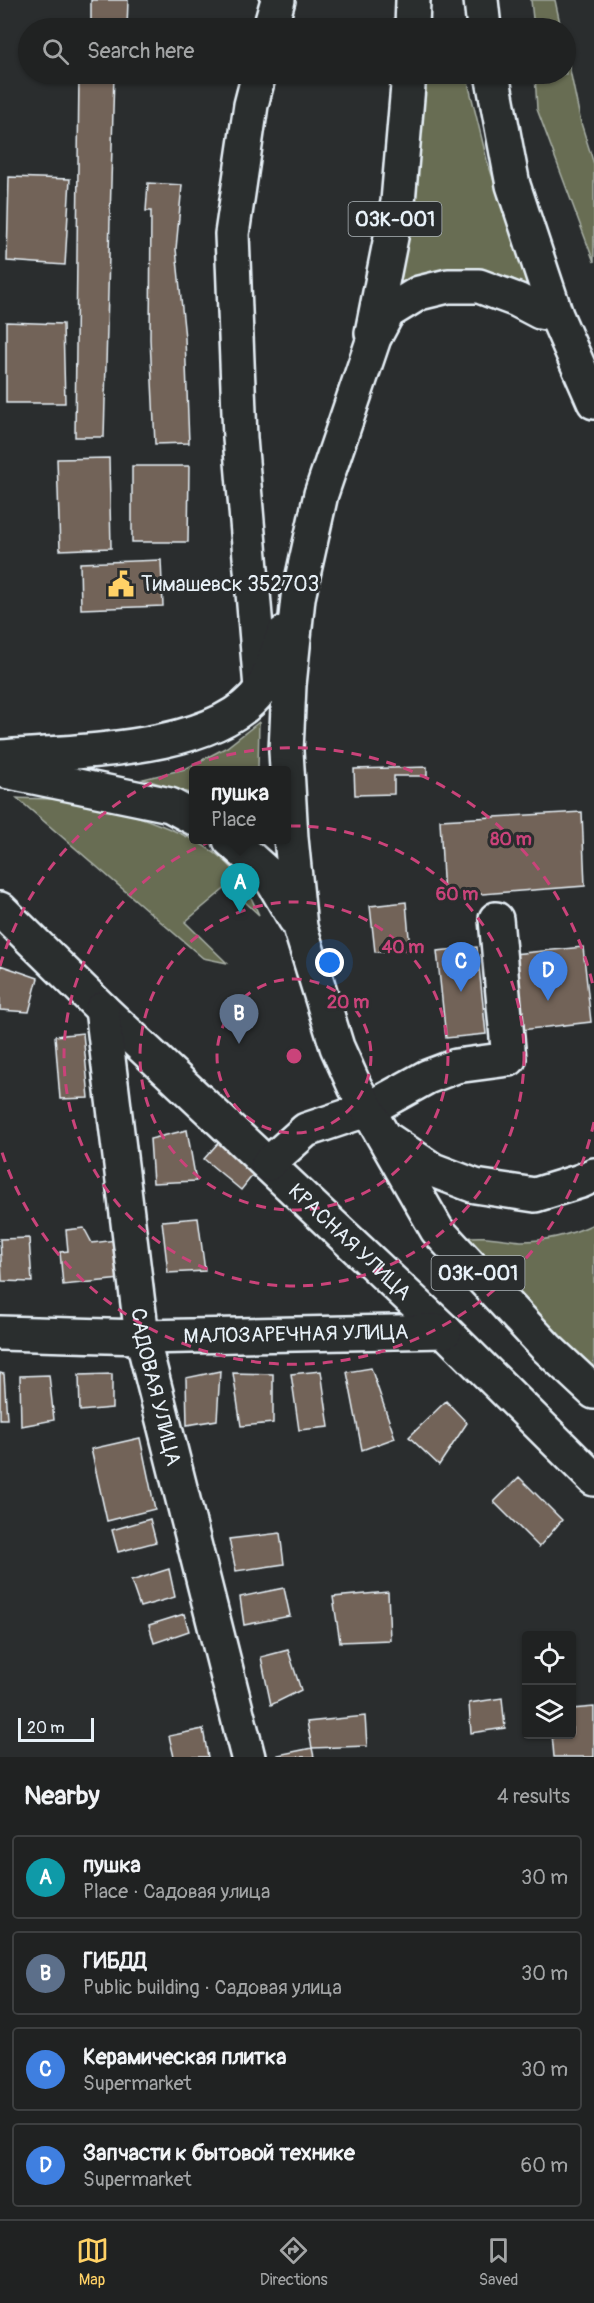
<!DOCTYPE html>
<meta charset="utf-8">
<style>
:root{--surface:#202222;--page:#282a2a;--text:#f1f3f6;--muted:#a2a4a5;--line:#3d3f40;--accent:#ffd166}
body{margin:0;font-family:Pangolin,sans-serif;background:var(--page);color:var(--text)}
.controls{position:absolute;right:18px;bottom:18px;display:grid;overflow:hidden;border-radius:6px;box-shadow:0 2px 4px #0004}
.controls button{width:54px;height:54px;display:grid;place-items:center;padding:0;border:0;border-bottom:2px solid var(--line);background:var(--surface);color:var(--text);font:30px sans-serif}
.scale{position:absolute;left:18px;bottom:15px;width:76px;box-sizing:border-box;padding-left:6px;border:3px solid #e8f1f8;border-top:0;font-size:16px;line-height:21px;white-space:nowrap;color:#e8f1f8;-webkit-text-stroke:4px #2a2d2e;paint-order:stroke}
.you{position:absolute;left:330px;top:963px;width:21px;height:21px;margin:-15px;border:4px solid #fff;border-radius:50%;background:#1a73e8;box-shadow:0 0 0 9px #1a73e833}
.badge{display:grid;place-items:center;width:39px;height:39px;border-radius:50%;background:var(--accent);color:#fff;font-size:20px;font-weight:700}
.pin{position:absolute;translate:-50% -50px;filter:drop-shadow(0 2px 3px #0008)}
.pin::after{content:'';position:absolute;top:32px;width:21px;height:18px;background:inherit;clip-path:polygon(0 0,100% 0,50% 100%)}
.popup{position:absolute;left:189px;top:766px;width:102px;height:78px;box-sizing:border-box;display:grid;place-content:center;border-radius:6px;background:var(--surface);filter:drop-shadow(0 2px 4px #0005);font-size:20px;white-space:nowrap;color:var(--muted)}
.popup b{font-size:22px;color:var(--text)}
.popup::after{content:'';position:absolute;left:50%;top:100%;margin-left:-12px;border:12px solid transparent;border-top-color:var(--surface)}
.list{margin:0;padding:0;list-style:none}
h2{display:flex;justify-content:space-between;align-items:center;height:78px;margin:0;padding:0 24px;font-size:26px}
h2 small{font-size:20px;font-weight:400;color:var(--muted)}
.list li{display:grid;grid-template-columns:39px 1fr auto;gap:18px;align-items:center;box-sizing:border-box;height:84px;margin:0 12px 12px;padding:0 12px;border:2px solid var(--line);border-radius:6px}
.list b{display:block;font-size:22px;white-space:nowrap}
.list p{margin:0;font-size:20px;white-space:nowrap;color:var(--muted)}
.list em{font-size:20px;font-style:normal;color:var(--muted)}
.icon{flex:none;width:33px;height:33px;fill:none;stroke:currentColor;stroke-width:2;stroke-linecap:round;stroke-linejoin:round}
.map{position:relative;flex:none;width:594px;height:1757px;overflow:hidden}
.search{position:absolute;background:var(--surface);box-shadow:0 2px 4px #0004;left:18px;right:18px;top:18px;height:66px;display:flex;align-items:center;gap:15px;box-sizing:border-box;padding:0 21px;border-radius:33px;color:var(--muted);font-size:22px}
.sheet{height:462px;background:var(--surface)}
nav{display:flex;justify-content:space-around;align-items:center;box-sizing:border-box;height:84px;border-top:2px solid var(--line);background:var(--surface);font-size:16px;color:var(--muted)}
nav a{display:grid;justify-items:center;gap:3px}
nav .on{color:var(--accent)}
.map>svg:first-child{display:block}
</style>
<div class="map">
<svg width="594" height="1757" viewBox="0 0 594 1757">
<rect width="100%" height="100%" fill="#2a2d2e"/>
<filter id="ink" filterUnits="userSpaceOnUse"><feTurbulence type="fractalNoise" baseFrequency=".0167" numOctaves="2"/><feDisplacementMap in="SourceGraphic" scale="12" xChannelSelector="R" yChannelSelector="G"/><feConvolveMatrix kernelMatrix="1 2 1 2 8 2 1 2 1" color-interpolation-filters="sRGB"/></filter>
<g filter="url(#ink)">
<path fill="#676d53" stroke="#a8afa6" stroke-width="1.5" d="M531,0H555L561,28H534Z
M566,51L581,123L594,164V262L537,109L535,74H566Z
M423,74H466L487,160L529,288L509,277L490,274L399,295L415,170Z
M259,722L258,770H194L193,794L143,779L185,769L227,747Z
M17,798C39,799 64,798 86,803C126,810 199,835 228,864C243,878 251,897 259,915L228,886L185,922L227,963L203,958Z
M594,1224V1369L460,1245L465,1238C484,1234 502,1240 521,1241C546,1241 572,1234 594,1224Z"/>
<path fill="#726458" stroke="#e8f1f8" stroke-width="1.5" d="M91,0H128L127,28H91Z
M79,74H114L104,437H75Z
M9,177L70,179L65,265L7,261Z
M148,183L182,185L176,249L185,338L189,443L155,444L150,339L151,211H146Z
M6,322L63,324L65,403H6Z
M109,458L111,548L60,550L57,459Z
M132,466H189L188,542H132Z
M161,560L163,606L81,609L80,563Z
M427,767V776H394V794L355,795L354,769Z
M582,812L585,886L444,897L440,820Z
M406,902L410,949L375,952L370,906Z
M477,947L486,1034L446,1038L437,951Z
M583,947L591,1022L521,1030L513,954Z
M0,965L38,978L29,1012L0,1010Z
M83,1033L89,1098L60,1099L55,1036Z
M187,1130L196,1181L153,1183L150,1139Z
M226,1134L260,1166L241,1190L204,1159Z
M198,1218L205,1271L168,1273L162,1221Z
M84,1228L92,1243L116,1240L121,1279L63,1285L60,1252L68,1251L66,1230Z
M29,1238L32,1282L2,1281L0,1239Z
M371,1368L395,1438L362,1450L347,1372Z
M220,1371L217,1420L187,1425L186,1378Z
M321,1371L329,1427L299,1430L291,1374Z
M0,1373L4,1374L7,1419H0Z
M233,1373L273,1374V1423L241,1426Z
M112,1374V1408L80,1411L79,1375Z
M49,1375L54,1420L21,1426L20,1376Z
M446,1401L467,1423L439,1465L409,1437Z
M140,1438L155,1509L107,1521L91,1449Z
M519,1477L562,1520L539,1547L494,1502Z
M150,1519L156,1542L118,1552L112,1530Z
M280,1533L284,1564L236,1571L229,1539Z
M169,1569L175,1597L140,1607L131,1581Z
M284,1588L290,1616L244,1625L240,1597Z
M388,1592L390,1640L340,1642L333,1597Z
M184,1614L189,1631L154,1643L149,1625Z
M288,1650L301,1690L271,1705L261,1657Z
M502,1698L505,1728L471,1733L469,1703Z
M594,1707V1757H554L552,1734H572V1709Z
M365,1716L367,1746L312,1748L307,1722Z
M203,1729L208,1757H174L169,1736Z
M312,1748L314,1757H278V1755Z"/>
<g fill="none" stroke-linecap="round" stroke-linejoin="round">
<g stroke="#e8f1f8" stroke-width="38">
<g id="minor">
<path d="M270,28L278,0"/>
<path d="M259,74L251,105L232,234L240,438L261,688"/>
<path id="s1" d="M0,909L102,1009L445,1331L594,1479"/>
<path id="s2" d="M102,1009L142,1337L248,1757"/>
<path d="M268,1164L306,1130L369,1109L427,1077L456,1066L509,1059L496,919"/>
<path id="s3" d="M0,1333L142,1337L445,1331"/>
</g>
</g>
<g stroke="#e8f1f8" stroke-width="38">
<path id="major" d="M481,0L484,28
M412,28L413,0
M492,74L513,185L556,315L594,402
M556,315L540,312L517,300L479,286H448L419,293L388,312L374,338L321,494L298,598L289,685L286,751L291,838L300,927L337,1047L355,1087L437,1230L547,1348L594,1392
M372,333L398,202L409,74
M0,757C71,751 217,753 261,689C271,675 277,649 284,633
M0,770L170,805L194,818
M230,840L269,875L295,919
M390,1141L433,1170L475,1186L535,1195L581,1181L594,1175"/>
</g>
<use href="#minor" stroke="#2a2d2e" stroke-width="33"/>
<use href="#major" stroke="#2a2d2e" stroke-width="33"/>
</g>
</g>
<g fill="none" stroke="#ca437a" stroke-width="3" stroke-dasharray="10 8">
<circle cx="294" cy="1056" r="77"/>
<circle cx="294" cy="1056" r="154"/>
<circle cx="294" cy="1056" r="230"/>
<path d="M594 1122A307 307 0 0 1 0 1146M0 966A307 307 0 0 1 594 990"/>
</g>
<defs>
<g id="civic-bare" transform="scale(2.07)"><path d="M-.6-6.5H3V-4.5H.6V-3L4-1V1h2V6H-6V1h2V-1L-.6-3ZM-1.2 2.5V6h2.4V2.5Z" fill="#ffd166" stroke="#2a2d2e" stroke-width="2.5" paint-order="stroke"/></g>
</defs>
<g fill-rule="evenodd">
<use href="#civic-bare" x="121" y="584"/>
</g>
<g text-anchor="middle" stroke-width="6" stroke-linejoin="round" paint-order="stroke">
<g fill="#2a2d2e" stroke="#afb6bb" stroke-width="1.5">
<rect x="348.5" y="202" width="93" height="34" rx="4.5"/>
<rect x="431.5" y="1256" width="93" height="34" rx="4.5"/>
</g>
<g font-size="20" font-weight="bold" fill="#e8f1f8">
<text x="395" y="226">03К-001</text>
<text x="478" y="1280">03К-001</text>
</g>
<g font-size="21" fill="#e8f1f8" stroke="#2a2d2e" text-anchor="start">
<text x="141" y="591">Тимашевск 352703</text>
</g>
<g font-size="21" fill="#e8f1f8" stroke="#2a2d2e">
<text dy="7" stroke="none"><textPath href="#s1" startOffset="483">КРАСНАЯ УЛИЦА</textPath></text>
<text dy="7" stroke="none"><textPath href="#s3" startOffset="296">МАЛОЗАРЕЧНАЯ УЛИЦА</textPath></text>
<text dy="7" stroke="none"><textPath href="#s2" startOffset="382">САДОВАЯ УЛИЦА</textPath></text>
</g>
</g>
<circle cx="294" cy="1056" r="9" fill="#ca437a" stroke="#2a2d2e" stroke-width="3"/>
<g font-size="18" text-anchor="middle" font-weight="bold" fill="#ca437a" stroke="#2a2d2e" stroke-width="6" stroke-linejoin="round" paint-order="stroke">
<text x="511" y="845">80 m</text>
<text x="457" y="900">60 m</text>
<text x="403" y="953">40 m</text>
<text x="348" y="1008">20 m</text>
</g>
</svg>
<div class="controls">
<button><svg class="icon" aria-label="locate" viewBox="0 0 24 24"><circle cx="12" cy="12" r="6"/><path d="M12 2v4M12 18v4M2 12h4M18 12h4"/></svg></button>
<button><svg class="icon" aria-label="layers" viewBox="0 0 24 24"><path d="M12 4l9 5-9 5-9-5zM3 14l9 5 9-5"/></svg></button>
</div>
<div class="scale">20 m</div>
<div class="you"></div>
<div class="pin badge" style="left:240px;top:913px;background:#0f9aa8">A</div>
<div class="popup"><b>пушка</b>Place</div>
<div class="pin badge" style="left:239px;top:1044px;background:#5c6f8a">B</div>
<div class="pin badge" style="left:461px;top:992px;background:#3f7fe0">C</div>
<div class="pin badge" style="left:548px;top:1001px;background:#3f7fe0">D</div>
<div class="search"><svg class="icon" aria-label="search" viewBox="0 0 24 24"><circle cx="10" cy="10" r="6"/><path d="M15 15l6 6"/></svg>Search here</div>
</div>
<section class="sheet">
<h2>Nearby<small>4 results</small></h2>
<ul class="list">
<li><span class="badge" style="background:#0f9aa8">A</span><div><b>пушка</b><p>Place · Садовая улица</p></div><em>30 m</em></li>
<li><span class="badge" style="background:#5c6f8a">B</span><div><b>ГИБДД</b><p>Public building · Садовая улица</p></div><em>30 m</em></li>
<li><span class="badge" style="background:#3f7fe0">C</span><div><b>Керамическая плитка</b><p>Supermarket</p></div><em>30 m</em></li>
<li><span class="badge" style="background:#3f7fe0">D</span><div><b>Запчасти к бытовой технике</b><p>Supermarket</p></div><em>60 m</em></li>
</ul>
</section>
<nav>
<a class="on"><svg class="icon" aria-label="map" viewBox="0 0 24 24"><path d="M3 6l6-2 6 2 6-2v14l-6 2-6-2-6 2zM9 4v14M15 6v14"/></svg>Map</a>
<a><svg class="icon" aria-label="directions" viewBox="0 0 24 24"><path d="M12 3l9 9-9 9-9-9zM9 14v-3h6M13 9l2 2-2 2"/></svg>Directions</a>
<a><svg class="icon" aria-label="saved" viewBox="0 0 24 24"><path d="M7 4h10v16l-5-4-5 4z"/></svg>Saved</a>
</nav>
